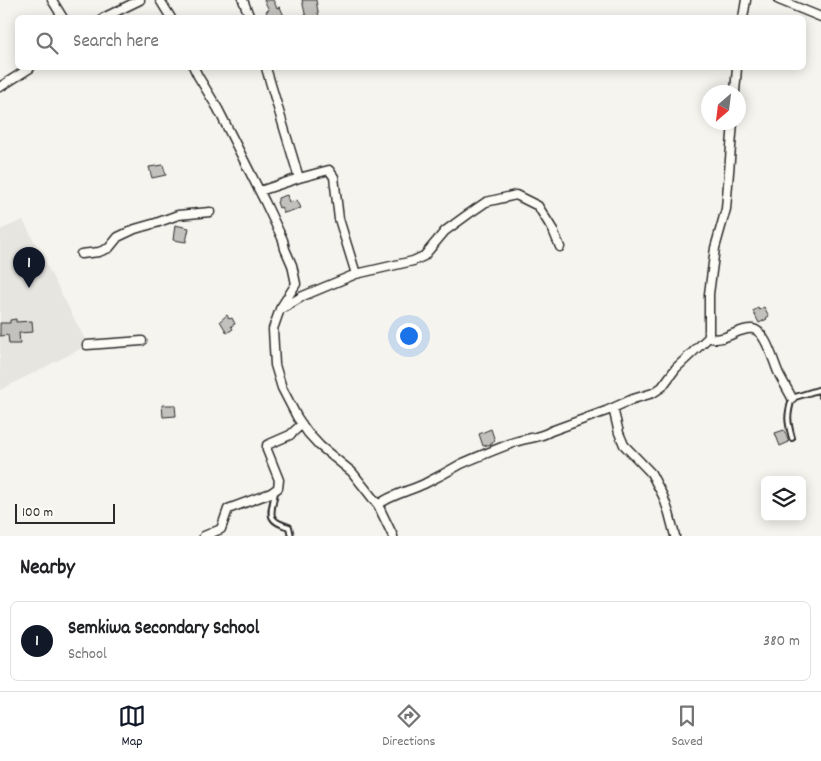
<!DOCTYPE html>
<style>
:root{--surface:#fff;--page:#f6f6f6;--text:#202124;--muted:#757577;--line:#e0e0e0;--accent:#111827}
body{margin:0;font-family:Dekko,sans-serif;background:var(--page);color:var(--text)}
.controls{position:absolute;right:15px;bottom:15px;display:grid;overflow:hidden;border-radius:8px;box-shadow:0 2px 12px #0003}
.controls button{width:45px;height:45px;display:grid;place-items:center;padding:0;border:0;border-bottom:1px solid var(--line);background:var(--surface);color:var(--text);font:25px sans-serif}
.compass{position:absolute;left:701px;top:85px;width:45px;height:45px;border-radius:50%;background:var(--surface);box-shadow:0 2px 12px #0003;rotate:208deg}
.scale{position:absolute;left:15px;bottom:12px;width:100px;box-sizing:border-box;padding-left:5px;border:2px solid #2b2b2b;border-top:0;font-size:14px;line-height:18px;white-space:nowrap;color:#2b2b2b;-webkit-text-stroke:4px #fdfcf7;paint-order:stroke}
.you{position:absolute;left:408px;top:335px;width:18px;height:18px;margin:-12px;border:4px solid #fff;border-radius:50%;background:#1a73e8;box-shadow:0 0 0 8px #1a73e833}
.badge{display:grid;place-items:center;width:32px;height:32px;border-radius:50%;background:var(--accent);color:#fff;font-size:16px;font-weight:700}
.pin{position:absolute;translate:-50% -41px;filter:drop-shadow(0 1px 2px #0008)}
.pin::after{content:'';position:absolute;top:26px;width:18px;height:15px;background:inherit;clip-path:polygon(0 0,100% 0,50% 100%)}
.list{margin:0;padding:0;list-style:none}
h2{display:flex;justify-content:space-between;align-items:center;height:65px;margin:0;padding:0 20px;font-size:21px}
h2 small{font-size:16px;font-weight:400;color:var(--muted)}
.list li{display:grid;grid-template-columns:32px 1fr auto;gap:15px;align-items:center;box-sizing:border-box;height:80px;margin:0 10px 10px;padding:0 10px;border:1px solid var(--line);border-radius:8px}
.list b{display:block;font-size:19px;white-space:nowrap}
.list p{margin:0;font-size:16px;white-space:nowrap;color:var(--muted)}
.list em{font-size:16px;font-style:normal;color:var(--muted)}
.icon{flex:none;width:28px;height:28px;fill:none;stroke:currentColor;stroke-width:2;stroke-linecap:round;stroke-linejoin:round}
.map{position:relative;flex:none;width:821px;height:536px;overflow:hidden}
.search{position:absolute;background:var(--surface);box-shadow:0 2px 12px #0003;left:15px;right:15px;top:15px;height:55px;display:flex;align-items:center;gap:12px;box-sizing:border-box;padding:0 18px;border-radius:8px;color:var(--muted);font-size:19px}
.sheet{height:155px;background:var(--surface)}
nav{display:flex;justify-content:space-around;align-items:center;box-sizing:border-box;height:70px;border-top:1px solid var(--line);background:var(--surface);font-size:14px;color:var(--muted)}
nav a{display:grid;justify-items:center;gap:2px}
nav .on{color:var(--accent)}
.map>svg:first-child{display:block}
</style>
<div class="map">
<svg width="821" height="536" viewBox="0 0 821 536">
<rect width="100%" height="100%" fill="#f5f4ef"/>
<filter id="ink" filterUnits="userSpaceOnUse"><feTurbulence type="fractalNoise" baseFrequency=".02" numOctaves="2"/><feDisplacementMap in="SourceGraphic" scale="10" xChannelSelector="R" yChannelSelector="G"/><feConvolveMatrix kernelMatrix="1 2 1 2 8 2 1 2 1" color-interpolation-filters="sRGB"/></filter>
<g filter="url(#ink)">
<path fill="#e6e5e0" d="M23,220L88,345L0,390V230Z"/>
<path fill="#c2c1be" stroke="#2b2b2b" d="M264,0H273L277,8L280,7L284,16L278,18H269L266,11L269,10Z
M302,0H316L319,18H306Z
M163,165L166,175L152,178L149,167Z
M287,195L289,202L293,201L294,202L297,200L301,208L284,213L281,207L279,208L277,202L278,201V198Z
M175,225L189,228L186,242L173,240Z
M764,307L769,316L766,318L767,319L759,323L753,311L758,308L759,310Z
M227,315L229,319L232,318L235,324L231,326L233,329L227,333L220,321Z
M16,319V322L32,321L33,332L19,333L20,344H9L8,335L0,336V323H10V320Z
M162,405H175L176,416L163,417Z
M491,429L495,441L492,443V444L483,446L479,434Z
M784,430L789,442L780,446L775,433Z"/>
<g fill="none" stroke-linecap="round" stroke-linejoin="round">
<g stroke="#2b2b2b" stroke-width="8">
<path id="lane" d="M821,391L819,390L821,395
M792,438C787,420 787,416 792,398L821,389
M275,492C272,512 264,520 289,527L291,536"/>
</g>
<g stroke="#2b2b2b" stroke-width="11">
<path id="street" d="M52,0L63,18
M160,0L171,18
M243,0L250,18
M779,0L821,17
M103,18L140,0
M743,18L746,0
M194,68L198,76L218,109L265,202L283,240L285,249L292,265L296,284L280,309L273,329L275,365L282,388L297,417L308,433L320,446L352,472L378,505L393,536
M266,68L299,178L329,170L334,177L339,219L356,274L303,296L283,308
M0,87L30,68
M735,92L737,68
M733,122L726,209L715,248L709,294V337C723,344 738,327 753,329C766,331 774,364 779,374C783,382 788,390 792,398
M260,191L299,178
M81,254L99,252L109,248L118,237L135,229L156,223L178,215L210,212
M356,274L413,261L424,256L445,231L467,215L486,202L516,195L538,206L553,230L560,247
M87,345L142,341
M613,408L619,433L624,445L651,473L663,496L669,513L675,536
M378,505C390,495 409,491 424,484C436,478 449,471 461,464C479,456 497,449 515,442C527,438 540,438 551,431L606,411L633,399L653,393L662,387L676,368L709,337
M204,536L221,529L228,509L271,493L278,488L279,480L267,450V445L290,435L302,424"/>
</g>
<use href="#lane" stroke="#fdfcf7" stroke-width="4"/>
<use href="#street" stroke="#fdfcf7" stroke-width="8"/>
</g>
</g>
</svg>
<div class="controls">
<button><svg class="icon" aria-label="layers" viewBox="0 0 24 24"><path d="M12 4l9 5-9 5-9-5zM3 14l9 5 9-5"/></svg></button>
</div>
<svg class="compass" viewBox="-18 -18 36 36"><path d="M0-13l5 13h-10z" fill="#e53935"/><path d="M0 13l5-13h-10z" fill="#757577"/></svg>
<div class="scale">100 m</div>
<div class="you"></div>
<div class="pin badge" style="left:29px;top:288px">1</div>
<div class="search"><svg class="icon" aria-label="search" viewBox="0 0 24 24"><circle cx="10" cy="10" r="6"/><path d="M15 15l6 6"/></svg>Search here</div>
</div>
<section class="sheet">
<h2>Nearby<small></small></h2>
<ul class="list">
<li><span class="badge">1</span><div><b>Semkiwa Secondary School</b><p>School</p></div><em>380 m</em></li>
</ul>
</section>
<nav>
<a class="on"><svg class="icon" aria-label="map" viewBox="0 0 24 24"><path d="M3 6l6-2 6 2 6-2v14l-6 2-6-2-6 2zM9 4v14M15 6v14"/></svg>Map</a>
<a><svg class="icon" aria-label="directions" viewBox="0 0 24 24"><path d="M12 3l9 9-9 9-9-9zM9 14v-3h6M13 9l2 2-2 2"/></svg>Directions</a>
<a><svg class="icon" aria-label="saved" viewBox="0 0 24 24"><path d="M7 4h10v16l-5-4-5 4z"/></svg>Saved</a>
</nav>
